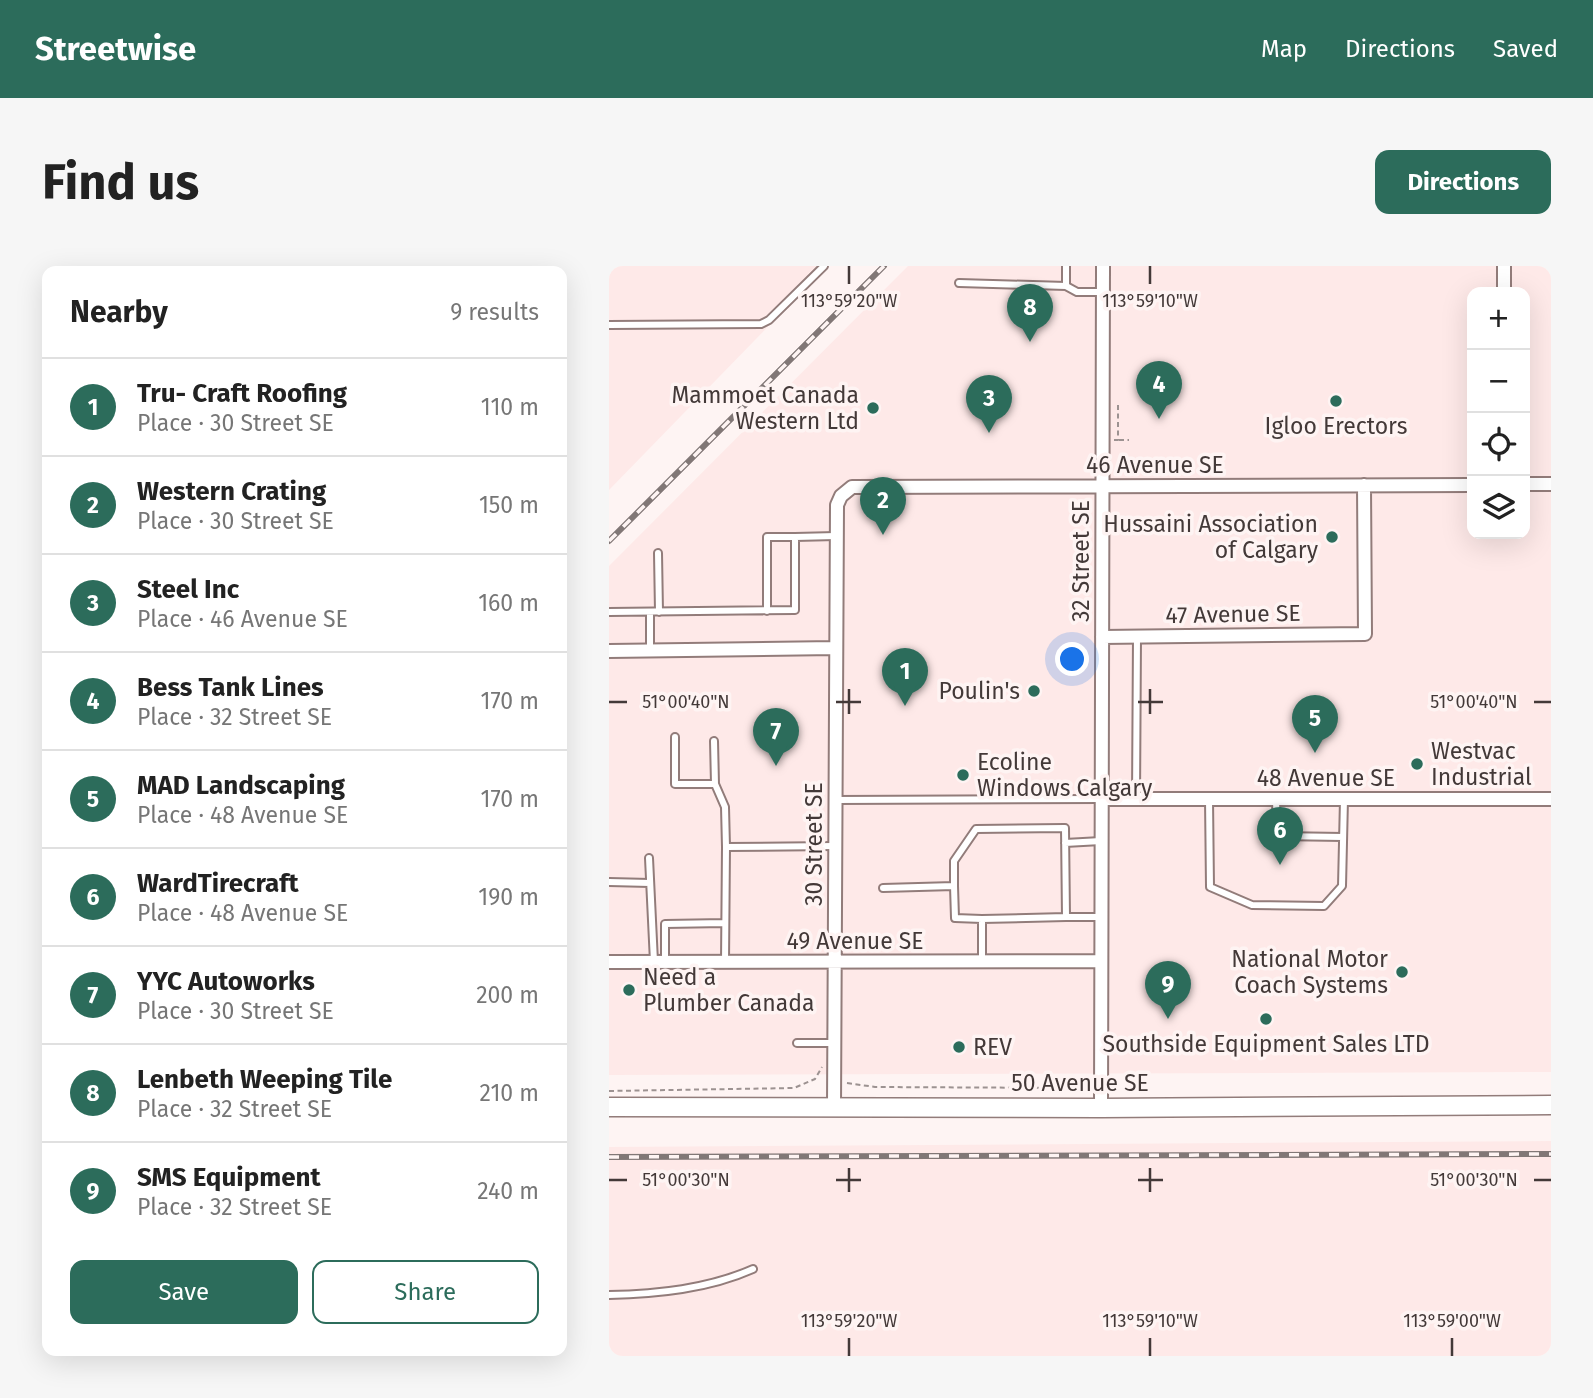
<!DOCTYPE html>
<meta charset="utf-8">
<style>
:root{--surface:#fff;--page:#f6f6f6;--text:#222;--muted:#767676;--line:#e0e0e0;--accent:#2c6c5b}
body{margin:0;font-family:"Fira Sans",sans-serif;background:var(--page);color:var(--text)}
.controls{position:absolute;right:21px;top:21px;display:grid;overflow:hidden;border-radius:14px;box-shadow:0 7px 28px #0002}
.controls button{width:63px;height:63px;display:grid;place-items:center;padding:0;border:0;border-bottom:2px solid var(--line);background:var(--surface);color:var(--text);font:35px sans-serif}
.you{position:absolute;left:464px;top:394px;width:24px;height:24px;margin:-18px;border:5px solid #fff;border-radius:50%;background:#1a73e8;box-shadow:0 0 0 10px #1a73e833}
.badge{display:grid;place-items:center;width:46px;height:46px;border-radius:50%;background:var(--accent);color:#fff;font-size:23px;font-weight:700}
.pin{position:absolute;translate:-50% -58px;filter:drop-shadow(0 2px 4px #0008)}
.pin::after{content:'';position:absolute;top:37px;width:24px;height:21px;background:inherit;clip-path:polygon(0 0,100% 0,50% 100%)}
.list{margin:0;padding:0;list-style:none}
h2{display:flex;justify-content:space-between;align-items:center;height:91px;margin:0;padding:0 28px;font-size:30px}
h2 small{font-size:23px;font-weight:400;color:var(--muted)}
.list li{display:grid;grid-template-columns:46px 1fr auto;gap:21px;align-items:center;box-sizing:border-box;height:98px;padding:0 28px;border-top:2px solid var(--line)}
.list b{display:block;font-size:26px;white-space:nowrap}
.list p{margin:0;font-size:23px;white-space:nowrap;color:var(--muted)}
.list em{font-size:23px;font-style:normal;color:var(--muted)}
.actions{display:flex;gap:14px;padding:21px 28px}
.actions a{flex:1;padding:16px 0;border:2px solid var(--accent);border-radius:14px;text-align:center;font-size:24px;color:var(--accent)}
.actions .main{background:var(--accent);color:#fff}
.icon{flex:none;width:38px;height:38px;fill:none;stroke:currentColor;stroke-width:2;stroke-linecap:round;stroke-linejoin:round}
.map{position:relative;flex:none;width:942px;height:1090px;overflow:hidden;border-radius:14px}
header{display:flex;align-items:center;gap:42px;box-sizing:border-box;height:98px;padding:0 35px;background:var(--accent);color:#fff}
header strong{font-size:33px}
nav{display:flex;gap:38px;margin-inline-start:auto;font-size:24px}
.intro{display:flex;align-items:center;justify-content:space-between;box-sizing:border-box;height:168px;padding:0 42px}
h1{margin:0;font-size:49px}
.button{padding:18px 32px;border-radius:14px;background:var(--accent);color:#fff;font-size:24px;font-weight:700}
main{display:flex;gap:42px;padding:0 42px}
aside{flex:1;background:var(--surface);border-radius:14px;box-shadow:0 7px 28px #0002}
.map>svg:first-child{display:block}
</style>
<header>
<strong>Streetwise</strong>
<nav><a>Map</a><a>Directions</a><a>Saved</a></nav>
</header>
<div class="intro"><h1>Find us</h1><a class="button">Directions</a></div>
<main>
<aside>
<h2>Nearby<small>9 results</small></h2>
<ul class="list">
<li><span class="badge">1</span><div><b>Tru- Craft Roofing</b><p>Place · 30 Street SE</p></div><em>110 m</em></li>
<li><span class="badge">2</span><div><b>Western Crating</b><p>Place · 30 Street SE</p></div><em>150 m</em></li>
<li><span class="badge">3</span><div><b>Steel Inc</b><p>Place · 46 Avenue SE</p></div><em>160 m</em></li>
<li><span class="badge">4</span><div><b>Bess Tank Lines</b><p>Place · 32 Street SE</p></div><em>170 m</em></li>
<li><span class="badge">5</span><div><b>MAD Landscaping</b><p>Place · 48 Avenue SE</p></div><em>170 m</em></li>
<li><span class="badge">6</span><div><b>WardTirecraft</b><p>Place · 48 Avenue SE</p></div><em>190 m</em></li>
<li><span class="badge">7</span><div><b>YYC Autoworks</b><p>Place · 30 Street SE</p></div><em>200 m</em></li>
<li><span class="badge">8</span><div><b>Lenbeth Weeping Tile</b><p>Place · 32 Street SE</p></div><em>210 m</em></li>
<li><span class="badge">9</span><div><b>SMS Equipment</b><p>Place · 32 Street SE</p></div><em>240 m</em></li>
</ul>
<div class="actions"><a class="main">Save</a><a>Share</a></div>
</aside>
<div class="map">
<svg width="942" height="1090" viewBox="0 0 942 1090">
<rect width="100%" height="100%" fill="#fef4f3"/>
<path fill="#fee9e8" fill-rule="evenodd" d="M0,0H218L0,224Z
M299,0H942V806L0,809V300ZM863,26H916V268H863Z
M942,875V1090H0V881Z"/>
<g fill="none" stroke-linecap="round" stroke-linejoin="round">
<g stroke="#927c7a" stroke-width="10">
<path id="lane" d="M457,0V20
M350,17L457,20L468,26H493
M0,59L152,58L160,54L215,0
M49,287L50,346
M158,345V271H186
M0,346L186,344V271L227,270
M41,384V346
M66,471V518H106
M105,475L106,518L116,541L117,581
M527,533L528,371
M600,533L601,621L643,639L715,640L733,620L735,533
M667,533L668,570L734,571
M226,534L492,533
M456,577L492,575
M40,592L45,696
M0,616L41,617
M345,620L346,652L373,653
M274,622L345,620V595L367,563L456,562L457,651L373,653V696
M457,651H492
M56,696V658L116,657
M116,696L117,581L226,580
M188,777H226
M0,1029C48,1028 99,1023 144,1003"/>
</g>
<g stroke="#927c7a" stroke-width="16">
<path id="street" d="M895,0V26
M916,218H942
M493,371L756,368L755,219
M0,385L226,382
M492,533H942
M0,696L492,695
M225,842L228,239L232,230L243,221L863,219
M492,842L494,0"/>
</g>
<g stroke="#927c7a" stroke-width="21">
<path id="secondary" d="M0,841L492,842L942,839"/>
</g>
<path stroke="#9c9291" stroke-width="2" stroke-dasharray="5 3.5" stroke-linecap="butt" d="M505,174H509V139
M510,174H520
M238,817L266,821L472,822
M0,825L185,822L206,813L213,801"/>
<use href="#lane" stroke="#fff" stroke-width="6"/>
<use href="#street" stroke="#fff" stroke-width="12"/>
<use href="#secondary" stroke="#fff" stroke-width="18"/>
<g stroke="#817776" stroke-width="6">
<path id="rail" d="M0,275L275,0
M0,891L942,888"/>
</g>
<use href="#rail" stroke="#fef4f3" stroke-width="3.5" stroke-dasharray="10" stroke-linecap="butt"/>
</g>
<path fill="none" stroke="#433938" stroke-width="2.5" d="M240,0V18M541,0V18M240,423V448M541,423V448M0,436H18M227,436H252M529,436H554M925,436H942M240,902V926M541,902V926M0,914H18M227,914H252M529,914H554M925,914H942M240,1072V1090M541,1072V1090M843,1072V1090"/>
<g fill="#2c6c5b" stroke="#fef4f3" stroke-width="2.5">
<circle cx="727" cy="135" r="7"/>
<circle cx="264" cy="142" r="7"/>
<circle cx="723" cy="271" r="7"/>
<circle cx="425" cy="425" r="7"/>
<circle cx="808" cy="498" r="7"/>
<circle cx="354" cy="509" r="7"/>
<circle cx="793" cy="706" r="7"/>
<circle cx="20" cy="724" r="7"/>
<circle cx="657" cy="753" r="7"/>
<circle cx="350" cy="781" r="7"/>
</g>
<g text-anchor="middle" stroke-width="7" stroke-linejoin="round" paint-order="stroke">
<g font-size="23" fill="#433938" stroke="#fef4f3" text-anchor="end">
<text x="250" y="137">Mammoet Canada<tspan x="250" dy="26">Western Ltd</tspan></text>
<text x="727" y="168" text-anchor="middle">Igloo Erectors</text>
<text x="709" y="266">Hussaini Association<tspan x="709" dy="26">of Calgary</tspan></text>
<text x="411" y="433">Poulin's</text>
<text x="822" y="493" text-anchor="start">Westvac<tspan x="822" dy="26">Industrial</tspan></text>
<text x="368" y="504" text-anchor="start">Ecoline<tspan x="368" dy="26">Windows Calgary</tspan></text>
<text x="779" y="701">National Motor<tspan x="779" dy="26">Coach Systems</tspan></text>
<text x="34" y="719" text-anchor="start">Need a<tspan x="34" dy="26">Plumber Canada</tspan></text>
<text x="657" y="786" text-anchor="middle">Southside Equipment Sales LTD</text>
<text x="364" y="789" text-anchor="start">REV</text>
</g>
<g font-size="23" fill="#433938" stroke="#fef4f3">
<text x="546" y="207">46 Avenue SE</text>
<text transform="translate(472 295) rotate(-90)" y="8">32 Street SE</text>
<text transform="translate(624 348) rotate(-1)" y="8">47 Avenue SE</text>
<text x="717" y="520">48 Avenue SE</text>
<text transform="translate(205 578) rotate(-90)" y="8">30 Street SE</text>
<text x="246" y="683">49 Avenue SE</text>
<text x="471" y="825">50 Avenue SE</text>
</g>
</g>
<g font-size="18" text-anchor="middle" fill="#433938" stroke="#fef4f3" stroke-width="7" stroke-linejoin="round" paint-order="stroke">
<text x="240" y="41">113°59'20"W</text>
<text x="541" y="41">113°59'10"W</text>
<text x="77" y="442">51°00'40"N</text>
<text x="865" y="442">51°00'40"N</text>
<text x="77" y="920">51°00'30"N</text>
<text x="865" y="920">51°00'30"N</text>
<text x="240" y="1061">113°59'20"W</text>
<text x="541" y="1061">113°59'10"W</text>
<text x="843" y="1061">113°59'00"W</text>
</g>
</svg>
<div class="controls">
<button>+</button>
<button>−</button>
<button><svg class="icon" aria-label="locate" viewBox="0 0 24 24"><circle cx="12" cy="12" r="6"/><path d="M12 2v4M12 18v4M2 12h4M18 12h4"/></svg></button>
<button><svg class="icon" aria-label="layers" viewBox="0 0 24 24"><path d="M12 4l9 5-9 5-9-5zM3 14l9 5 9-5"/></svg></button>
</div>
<div class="you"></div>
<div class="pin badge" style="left:296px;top:440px">1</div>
<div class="pin badge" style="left:274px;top:269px">2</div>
<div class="pin badge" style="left:380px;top:167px">3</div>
<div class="pin badge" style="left:550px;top:153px">4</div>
<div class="pin badge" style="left:706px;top:487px">5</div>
<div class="pin badge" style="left:671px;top:599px">6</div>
<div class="pin badge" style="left:167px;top:500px">7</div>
<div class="pin badge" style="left:421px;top:76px">8</div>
<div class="pin badge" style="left:559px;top:753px">9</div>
</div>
</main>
